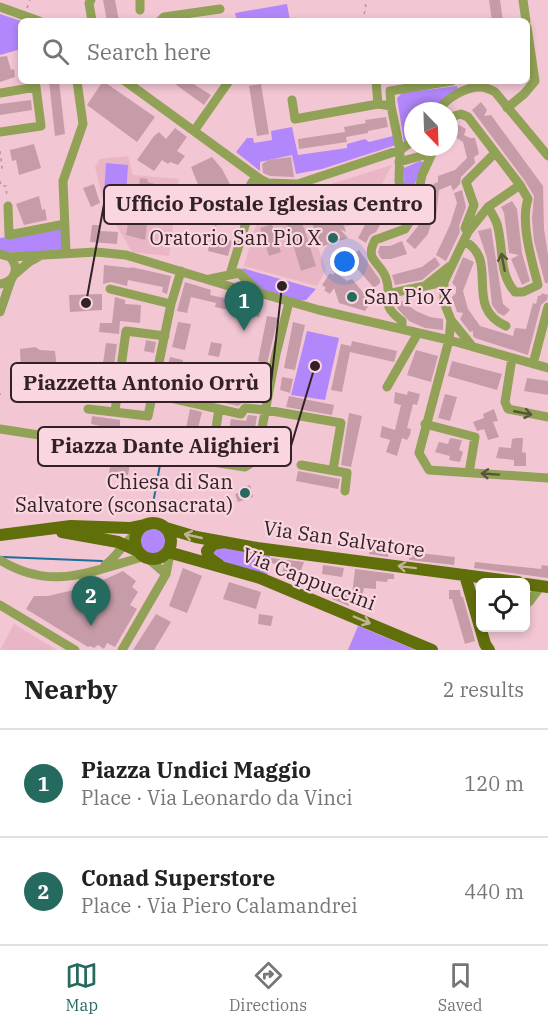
<!DOCTYPE html>
<meta charset="utf-8">
<style>
:root{--surface:#fff;--page:#f6f6f6;--text:#222;--muted:#767676;--line:#e0e0e0;--accent:#256a5e}
body{margin:0;font-family:"IBM Plex Serif",serif;background:var(--page);color:var(--text)}
.controls{position:absolute;right:18px;bottom:18px;display:grid;overflow:hidden;border-radius:9px;box-shadow:0 3px 9px #0003}
.controls button{width:54px;height:54px;display:grid;place-items:center;padding:0;border:0;border-bottom:2px solid var(--line);background:var(--surface);color:var(--text);font:30px sans-serif}
.compass{position:absolute;left:404px;top:102px;width:54px;height:54px;border-radius:50%;background:var(--surface);box-shadow:0 3px 9px #0003;rotate:157deg}
.you{position:absolute;left:345px;top:262px;width:21px;height:21px;margin:-15px;border:4px solid #fff;border-radius:50%;background:#1a73e8;box-shadow:0 0 0 9px #1a73e833}
.badge{display:grid;place-items:center;width:39px;height:39px;border-radius:50%;background:var(--accent);color:#fff;font-size:20px;font-weight:700}
.pin{position:absolute;translate:-50% -50px;filter:drop-shadow(0 2px 3px #0008)}
.pin::after{content:'';position:absolute;top:32px;width:21px;height:18px;background:inherit;clip-path:polygon(0 0,100% 0,50% 100%)}
.list{margin:0;padding:0;list-style:none}
h2{display:flex;justify-content:space-between;align-items:center;height:78px;margin:0;padding:0 24px;font-size:26px}
h2 small{font-size:20px;font-weight:400;color:var(--muted)}
.list li{display:grid;grid-template-columns:39px 1fr auto;gap:18px;align-items:center;box-sizing:border-box;height:108px;padding:0 24px;border-top:2px solid var(--line)}
.list b{display:block;font-size:22px;white-space:nowrap}
.list p{margin:0;font-size:20px;white-space:nowrap;color:var(--muted)}
.list em{font-size:20px;font-style:normal;color:var(--muted)}
.icon{flex:none;width:33px;height:33px;fill:none;stroke:currentColor;stroke-width:2;stroke-linecap:round;stroke-linejoin:round}
.map{position:relative;flex:none;width:548px;height:650px;overflow:hidden}
.search{position:absolute;background:var(--surface);box-shadow:0 3px 9px #0003;left:18px;right:18px;top:18px;height:66px;display:flex;align-items:center;gap:15px;box-sizing:border-box;padding:0 21px;border-radius:9px;color:var(--muted);font-size:22px}
.sheet{height:294px;background:var(--surface)}
nav{display:flex;justify-content:space-around;align-items:center;box-sizing:border-box;height:84px;border-top:2px solid var(--line);background:var(--surface);font-size:16px;color:var(--muted)}
nav a{display:grid;justify-items:center;gap:3px}
nav .on{color:var(--accent)}
.map>svg:first-child{display:block}
</style>
<div class="map">
<svg width="548" height="650" viewBox="0 0 548 650">
<rect width="100%" height="100%" fill="#f2c6d3"/>
<path fill="#eab6c6" d="M128,156L133,175L179,179L169,256L132,252L104,204L95,167L100,159Z
M392,165L362,222L314,236L326,270L317,286L244,266L255,228L261,216L276,201Z
M14,624L57,650H0Z"/>
<path fill="#b287fb" d="M287,4L290,21H237L235,13Z
M0,14L21,21V49L0,55Z
M457,86L458,90L445,99L433,111H413V138L404,142L397,98L402,93Z
M292,127L298,155L347,148V144L365,139L369,142L393,136L396,145L322,169L296,174L292,155L260,162V171L236,152L247,138H253L254,143L272,140L271,131Z
M420,161L423,162L409,200L403,195L404,168Z
M106,163L128,165L126,195L104,194Z
M62,228L63,251L0,253V238Z
M242,268L316,289L306,300C284,304 249,291 242,268Z
M307,331L339,338L325,400L291,395Z
M140 542a13 13 0 1 1 26 0a13 13 0 1 1-26 0Z
M215,546L259,552L270,556L267,578L212,557Z
M358,626L416,650H348Z"/>
<g fill="none" stroke-linecap="round" stroke-linejoin="round">
<path stroke="#1e6f9c" stroke-width="2" d="M154,498L161,459
M3,557L102,561"/>
</g>
<path fill="#c79ca9" d="M103,0H115L119,21H107Z
M489,0H500L503,21H492Z
M7,56L11,70L14,69L15,77L0,82V57Z
M49,81H59L65,134L55,136Z
M103,81L155,117L137,142L87,105Z
M171,81H193L192,83L211,95L204,105Z
M261,84L269,134L257,136L249,86Z
M31,100L32,110L0,115V104Z
M481,102L487,110L484,116L491,115L543,186L544,229L548,255V283H545L534,241L532,219L534,196L525,181L472,110Z
M386,117L388,127L368,131V133L346,137L347,142L299,149L298,139L345,132L344,127L366,123L365,120Z
M457,124L466,129L464,135L470,138H475L479,154L474,157L475,163L461,177L460,184L453,191L451,185L439,190L436,218L433,217L428,234L415,249L406,241L418,226L419,219L424,220L426,189L434,186L433,184L438,182V176L455,170L467,158L463,142L452,135Z
M175,128L187,137L177,151L185,156L178,165L170,162L168,164L162,160L154,171L137,160L154,136L159,132L166,139Z
M34,144L41,168L19,175L16,160L12,161L10,150Z
M212,157L222,169L231,186L237,219L215,226L205,201L198,203L193,198L194,195L201,192L191,167Z
M291,157L294,177L270,176L263,173L262,164L268,160Z
M140,178L147,179L148,182L155,184L152,197L171,199L168,223L159,222L160,219L148,217L145,240L126,235L134,188L139,189Z
M94,184L100,203L91,207L83,188Z
M350,186L354,201L345,204L349,218L342,220L346,232L340,229L348,238L320,247L310,216L301,219L316,266L301,271L282,208Z
M462,190L466,207L459,226L460,232L446,261L436,255L450,225L457,203L454,193Z
M39,196L42,210L45,209L47,220L24,225L16,204Z
M512,201L517,209L522,253L530,281L522,285L511,259L519,255L509,253L504,213L501,207Z
M375,206L387,212L376,232L370,235L366,243L358,238Z
M272,224L281,252L269,256L260,228Z
M92,225H100V231L118,232L117,244L90,242Z
M491,228L503,304L510,310L504,316L498,313L492,305L487,258L478,231Z
M211,235L232,241L228,256L208,251Z
M402,241L407,254L391,259H382L380,257L378,252L380,246H390Z
M359,250L380,280V283L374,288L349,259Z
M435,257L440,265L422,280L395,285L392,275L422,267Z
M463,257L474,262L463,291L468,309L480,326L513,336L515,328L526,329L533,303L536,304L538,296L542,295L541,293L548,295L547,300L541,305L528,355L475,338L473,336V331L470,332L460,319L463,313L457,312L452,297L456,293V287L452,283Z
M104,265L131,268V267L171,276L167,294L162,292L163,287L128,280L127,286L111,282L103,284Z
M335,272L347,281L352,279L371,302L365,311L339,303L334,288L330,294L324,290L326,288L322,285L330,273L333,275Z
M185,282L211,290L210,295L262,306L259,317L215,307L216,303L191,297L187,313L177,311Z
M102,294V310L70,312L69,295Z
M115,297L125,300V304L141,305L140,323L120,321L119,334L99,332L100,323H112Z
M402,301L416,311L430,317L443,319V330L425,328L409,321L397,308Z
M267,316L278,318L267,364L258,361Z
M178,322L191,324L185,350L172,347Z
M293,322L305,325L295,370L284,368Z
M146,340L156,342L154,353L144,351Z
M352,341L397,351L395,359L394,362L350,352L342,392L331,390L341,344L351,346Z
M211,342L222,344L219,357L208,355Z
M106,343L117,344L114,366L113,365L110,384H108L107,402H97L95,385L100,363H103Z
M35,347L40,350L55,351L57,369L60,370L61,395L47,397L45,394L29,395L26,393L24,376L21,374L20,349Z
M416,350L438,356L431,382L407,375Z
M170,357L183,360L180,374L167,371Z
M452,361L502,374L497,390L448,376Z
M142,363L152,365L149,379L139,377Z
M282,377L293,379L290,393L280,390Z
M527,378L548,381V395L524,391Z
M201,386L246,396L245,401L238,406L199,397Z
M408,391L420,394L417,405L413,404L407,428L411,429L410,435L407,440L402,438L397,456L386,452L390,440L380,437L381,432L382,426L395,430L401,405L394,403L395,392L407,395Z
M445,394L457,397L450,421L438,418Z
M289,396L334,405L332,415L286,407Z
M190,409L202,412L196,436L185,433Z
M494,409L498,421L493,422L499,437L488,440L484,429L477,431L473,422L484,418L483,414Z
M349,413L362,416L351,467L341,465Z
M248,415L257,416L252,445L242,443L244,433L229,430L231,419L246,421Z
M92,416L120,420V430L91,424Z
M450,438L462,440L459,450L463,452L460,462L449,460L450,456L435,452L439,442L448,444Z
M517,438H523L522,452L526,453V466H514V460L496,458L499,447L511,448L512,439Z
M111,461L130,464L128,475L109,473Z
M298,471L340,479L338,489L296,481Z
M250,485L253,497L238,502L235,494L241,492L240,488Z
M379,548L389,549L388,557L369,554L370,549L379,550Z
M410,552L455,557L454,565L409,560Z
M271,558L304,562L300,573L293,572L291,580L281,577L284,565L270,563Z
M475,562L541,569L542,565L548,566V578L474,568Z
M323,565L344,568L342,577L322,574Z
M183,568L202,576L187,613L169,606Z
M355,569L394,574V579H388L387,582L376,581V589L364,588L362,598L352,596Z
M123,571L136,581L132,587L138,592L130,605L137,609L115,647L107,643L104,649L98,645L94,648L90,646L88,647L26,609L34,596H48L90,586Z
M229,582L261,592L256,609L223,599Z
M449,590H460L461,597H463L475,641L465,644L452,599H449Z
M333,593L350,595L349,606L332,599Z
M156,614L171,622L154,650H133Z
M259,614L273,616L271,626L258,624Z"/>
<g fill="none" stroke-linecap="round" stroke-linejoin="round">
<path stroke="#b8959f" stroke-width="1.5" stroke-dasharray="3 4.5" stroke-linecap="butt" d="M27,8L30,0
M361,21L366,9L365,0
M0,151L2,168H0
M0,181L1,186H6L7,198
M0,394H1"/>
<path stroke="#91a155" stroke-width="9" d="M91,0L89,3L92,21
M140,0V10
M523,0L526,21
M0,7L39,21
M160,21L164,17L220,9
M125,81L260,179
M376,81L378,104
M0,93L36,87L41,126L0,132
M292,100L295,119L378,104L391,106
M507,108L524,94L535,81L527,27
M438,111C445,99 466,86 481,87C486,87 491,90 495,92L548,156
M449,123L454,116L461,114L468,117L520,185L528,199C520,223 532,261 538,285
M194,131L229,81
M399,162L432,153
M268,183L296,184
M266,199L270,193L268,183L260,179L253,181C244,192 253,204 266,199L298,184L400,150L413,141
M8,206L9,235L65,224
M488,207C491,212 495,218 497,224C504,247 498,273 515,292H523L538,285
M414,215L402,198L399,181L400,150L391,106L390,91L452,81
M468,232L465,228L474,205L466,182L495,153
M464,241C501,260 462,307 506,326
M66,253L63,181L83,124L77,81
M0,254L10,257L96,252L126,255L232,287
M15,274L29,262L40,256
M232,274L231,271L248,216L249,193
M210,279L239,273L259,292
M0,284C15,282 20,268 10,257
M426,285L450,266
M239,287L319,310L449,340L548,368
M110,289L171,304
M387,294L444,282
M0,312L11,280
M451,320L449,340L419,453L429,470L548,478
M402,329V321C377,302 394,299 386,278C380,261 364,261 375,240L405,229L414,215L422,175L435,147
M473,347L451,320L444,302V282L468,232L488,207L520,185
M512,358L506,396L505,402L508,409L548,417
M533,364L548,307
M387,387L418,333
M153,394L241,414L245,408L266,410L341,423L333,470
M88,409L148,416L171,304L181,271
M115,411L126,331L165,336
M425,424L475,437L469,473
M0,429L245,467L256,460L276,354L289,302
M215,434L219,409
M301,465L347,473L345,491
M0,560C52,592 90,571 143,557
M150,560L166,574
M105,565C118,556 124,541 137,533
M526,602H529L541,586
M0,605L75,650
M122,650L166,574L169,559L166,554"/>
<path stroke="#606f0a" stroke-width="12" d="M135 541a18 18 0 1 1 36 0a18 18 0 1 1-36 0Z
M166,528L196,537L257,548L518,582
M62,532L118,542L138,551
M0,535L71,526L130,528L149,524
M168,552L260,578L432,650
M219,565L209,558L207,551L213,544L224,542
M465,575L485,644L489,650
M526,584L548,587"/>
</g>
<defs><path id="oneway-shaft" d="M-6 0H5M1.5-3L5.5 0L1.5 3" fill="none" stroke-width="1.6" stroke-linecap="round" stroke-linejoin="round" transform="scale(1.5)"/></defs>
<g stroke="#585539">
<use href="#oneway-shaft" transform="translate(503 262) rotate(-101)"/>
<use href="#oneway-shaft" transform="translate(523 413) rotate(11)"/>
<use href="#oneway-shaft" transform="translate(490 474) rotate(-176)"/>
</g>
<g stroke="#c4b295">
<use href="#oneway-shaft" transform="translate(193 536) rotate(-167)"/>
<use href="#oneway-shaft" transform="translate(407 567) rotate(-173)"/>
<use href="#oneway-shaft" transform="translate(362 620) rotate(23)"/>
</g>
<g fill="#256a5e" stroke="#fad6e0" stroke-width="2">
<circle cx="333" cy="238" r="6"/>
<circle cx="352" cy="297" r="6"/>
<circle cx="245" cy="493" r="6"/>
</g>
<g text-anchor="middle" stroke-width="4.5" stroke-linejoin="round" paint-order="stroke">
<g font-size="20" fill="#322227" stroke="#fad6e0" text-anchor="end">
<text x="321" y="245">Oratorio San Pio X</text>
<text x="364" y="304" text-anchor="start">San Pio X</text>
<text x="233" y="489">Chiesa di San<tspan x="233" dy="23">Salvatore (sconsacrata)</tspan></text>
</g>
<g font-size="20" fill="#322227" stroke="#fad6e0">
<text transform="translate(344 539) rotate(8)" y="7">Via San Salvatore</text>
<text transform="translate(309 579) rotate(21)" y="7">Via Cappuccini</text>
</g>
</g>
<path fill="none" stroke="#322227" stroke-width="2" d="M86 303L104 204M282 286L271 383M315 366L291 446"/>
<g fill="#322227" stroke="#fad6e0" stroke-width="2">
<circle cx="86" cy="303" r="6"/>
<circle cx="282" cy="286" r="6"/>
<circle cx="315" cy="366" r="6"/>
</g>
<g fill="#fad6e0" stroke="#322227" stroke-width="2">
<rect x="104" y="185" width="331" height="39" rx="6"/>
<rect x="11" y="363" width="260" height="39" rx="6"/>
<rect x="38" y="427" width="253" height="39" rx="6"/>
</g>
<g font-size="21" text-anchor="middle" font-weight="bold" fill="#322227">
<text x="269" y="211">Ufficio Postale Iglesias Centro</text>
<text x="141" y="390">Piazzetta Antonio Orrù</text>
<text x="165" y="453">Piazza Dante Alighieri</text>
</g>
</svg>
<div class="controls">
<button><svg class="icon" aria-label="locate" viewBox="0 0 24 24"><circle cx="12" cy="12" r="6"/><path d="M12 2v4M12 18v4M2 12h4M18 12h4"/></svg></button>
</div>
<svg class="compass" viewBox="-18 -18 36 36"><path d="M0-13l5 13h-10z" fill="#e53935"/><path d="M0 13l5-13h-10z" fill="#767676"/></svg>
<div class="you"></div>
<div class="pin badge" style="left:244px;top:331px">1</div>
<div class="pin badge" style="left:91px;top:626px">2</div>
<div class="search"><svg class="icon" aria-label="search" viewBox="0 0 24 24"><circle cx="10" cy="10" r="6"/><path d="M15 15l6 6"/></svg>Search here</div>
</div>
<section class="sheet">
<h2>Nearby<small>2 results</small></h2>
<ul class="list">
<li><span class="badge">1</span><div><b>Piazza Undici Maggio</b><p>Place · Via Leonardo da Vinci</p></div><em>120 m</em></li>
<li><span class="badge">2</span><div><b>Conad Superstore</b><p>Place · Via Piero Calamandrei</p></div><em>440 m</em></li>
</ul>
</section>
<nav>
<a class="on"><svg class="icon" aria-label="map" viewBox="0 0 24 24"><path d="M3 6l6-2 6 2 6-2v14l-6 2-6-2-6 2zM9 4v14M15 6v14"/></svg>Map</a>
<a><svg class="icon" aria-label="directions" viewBox="0 0 24 24"><path d="M12 3l9 9-9 9-9-9zM9 14v-3h6M13 9l2 2-2 2"/></svg>Directions</a>
<a><svg class="icon" aria-label="saved" viewBox="0 0 24 24"><path d="M7 4h10v16l-5-4-5 4z"/></svg>Saved</a>
</nav>
